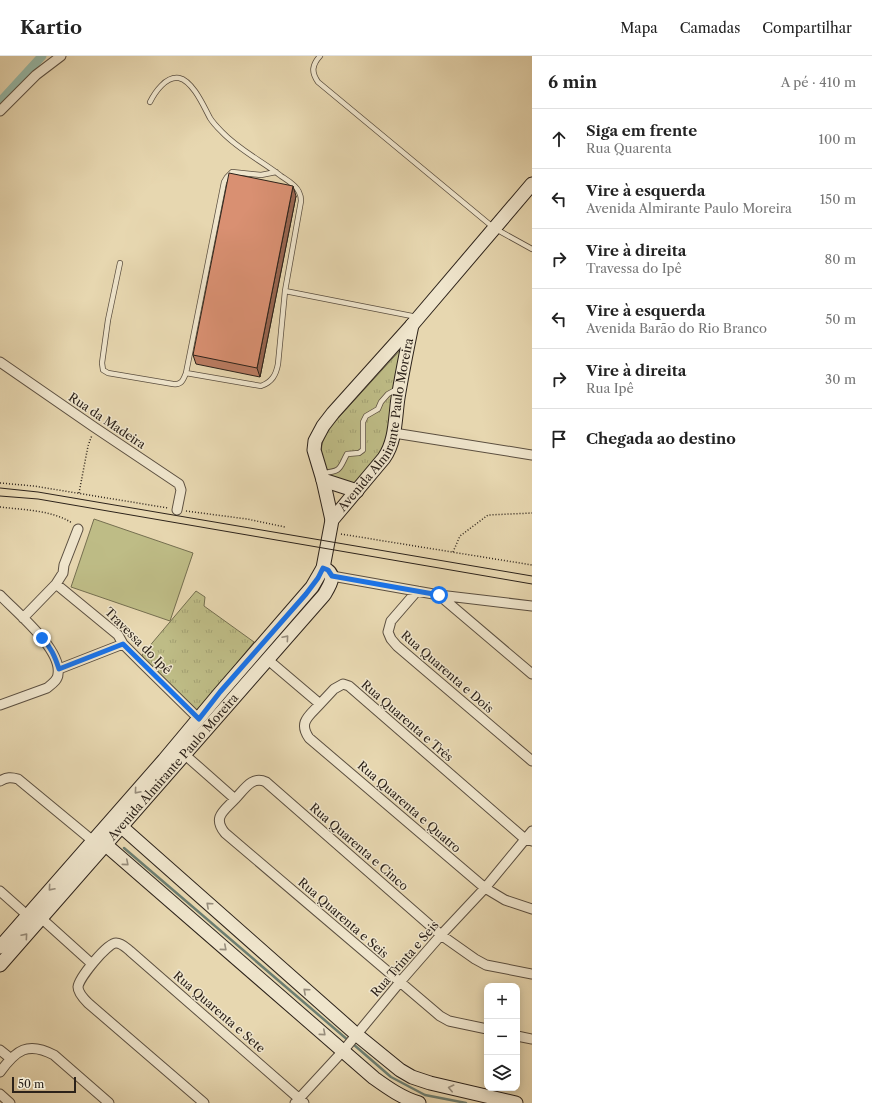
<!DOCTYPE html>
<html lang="pt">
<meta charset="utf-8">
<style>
:root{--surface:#fff;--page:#f2f2f2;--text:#222;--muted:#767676;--line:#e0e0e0}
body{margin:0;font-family:"Libre Caslon Text",serif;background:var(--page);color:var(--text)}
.controls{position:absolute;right:12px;bottom:12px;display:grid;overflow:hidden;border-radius:8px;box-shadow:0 2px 10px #0003}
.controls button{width:36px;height:36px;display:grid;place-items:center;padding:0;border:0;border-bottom:1px solid var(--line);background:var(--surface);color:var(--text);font:20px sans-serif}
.scale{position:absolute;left:12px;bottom:10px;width:64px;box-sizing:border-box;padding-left:4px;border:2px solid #2c221a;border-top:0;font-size:11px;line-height:14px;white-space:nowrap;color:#2c221a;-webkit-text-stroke:3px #efe5cc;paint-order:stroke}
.stop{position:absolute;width:12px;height:12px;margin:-9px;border:3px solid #1a73e8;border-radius:50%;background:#fff}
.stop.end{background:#1a73e8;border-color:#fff;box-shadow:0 1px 4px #0008}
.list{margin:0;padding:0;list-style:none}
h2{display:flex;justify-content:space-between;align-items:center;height:52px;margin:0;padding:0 16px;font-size:17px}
h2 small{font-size:13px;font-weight:400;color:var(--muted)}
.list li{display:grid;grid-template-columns:26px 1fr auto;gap:12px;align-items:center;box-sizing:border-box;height:60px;padding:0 16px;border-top:1px solid var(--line)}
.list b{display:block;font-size:15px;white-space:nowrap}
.list p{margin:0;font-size:13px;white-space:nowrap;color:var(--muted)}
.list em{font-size:13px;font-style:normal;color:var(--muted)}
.icon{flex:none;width:22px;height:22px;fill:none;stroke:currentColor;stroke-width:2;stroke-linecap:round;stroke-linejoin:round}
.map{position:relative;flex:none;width:532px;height:1047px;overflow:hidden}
header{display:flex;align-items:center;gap:24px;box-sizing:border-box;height:56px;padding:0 20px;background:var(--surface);border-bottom:1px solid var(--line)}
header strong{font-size:19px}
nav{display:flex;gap:22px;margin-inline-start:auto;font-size:14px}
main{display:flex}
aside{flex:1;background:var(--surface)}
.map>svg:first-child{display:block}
</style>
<header>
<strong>Kartio</strong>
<nav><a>Mapa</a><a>Camadas</a><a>Compartilhar</a></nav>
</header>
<main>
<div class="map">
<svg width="532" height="1047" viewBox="0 0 532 1047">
<defs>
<pattern id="grass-tufts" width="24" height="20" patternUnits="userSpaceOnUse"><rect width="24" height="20" fill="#bebc86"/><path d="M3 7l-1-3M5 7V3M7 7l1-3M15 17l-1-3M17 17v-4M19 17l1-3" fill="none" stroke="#a3a173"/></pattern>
</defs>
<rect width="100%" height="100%" fill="#e7d7b0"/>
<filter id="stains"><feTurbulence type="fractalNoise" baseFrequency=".005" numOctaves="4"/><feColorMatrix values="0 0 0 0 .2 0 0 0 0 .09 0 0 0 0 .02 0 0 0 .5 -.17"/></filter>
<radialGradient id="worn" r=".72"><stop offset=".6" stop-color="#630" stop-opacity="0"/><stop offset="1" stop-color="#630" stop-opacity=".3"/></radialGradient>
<path fill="url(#grass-tufts)" stroke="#756f50" d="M403,291L391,384L354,430C347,427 337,425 330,421C327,418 325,414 324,410C319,395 321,385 330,371Z
M196,535L205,541L204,550L254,586L198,655L146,607L142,599Z"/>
<path fill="#bebc86" stroke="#756f50" d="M94,463L193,497L170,565L71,531Z"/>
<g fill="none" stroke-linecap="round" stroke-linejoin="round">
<path stroke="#6c7d70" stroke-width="2.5" d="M124,792L349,985
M353,988L391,1021L425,1039L466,1047"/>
<path stroke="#97baa9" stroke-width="9" d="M0,46L42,0"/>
<g stroke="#5b4f40" stroke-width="6">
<path id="lane" d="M320,0C312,9 311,16 318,26L494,172L532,193
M150,46C155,36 166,20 179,22C193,25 204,51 210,62C213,67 218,72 222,76C239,94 262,105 281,120C287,124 296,129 299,136C300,138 301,142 301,145L285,235L278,308C276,319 272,326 261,330L186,317
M120,207L108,264L102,307L103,314L108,317L173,328C181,329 183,325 186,317L224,126L227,121L232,116L261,119L276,116
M285,235L417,261
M323,417C342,415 339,413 347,398L359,397L363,394V366L366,360L378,353L381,346L388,338L397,333"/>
</g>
<g stroke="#5b4f40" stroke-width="11">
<path id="street" d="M0,55L36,19L61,0
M0,306L94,371L179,428L181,434L177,454
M394,377L532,399
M332,520L439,539L532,550
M56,528L118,579L123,588L142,607L199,663
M417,535L391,565L388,576L391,583L397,590L532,705
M0,539C16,556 62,593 58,618C58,624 52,628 47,632L0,649
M439,539L532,618
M23,562L56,528L63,517L64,509L78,473
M267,603L320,648L334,633L343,628L349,630L525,783L532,785
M59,613L123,588
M320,648C309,660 298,666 309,682L485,832L505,844L532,853
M184,698L235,743C244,734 252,719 266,726L441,879L475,903L486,909L532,918
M0,725C7,721 11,721 18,723L93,785
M235,743C224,755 212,761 225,777L440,960L449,965L487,973
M0,835L27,859
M41,862L92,908
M517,980L532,983
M0,994L10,1002
M0,1016C16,994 28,985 54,999L109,1047
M0,1038L10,1047
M204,1047L88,947C84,943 78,937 78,931C79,922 107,887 116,887C122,887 126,892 130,895L304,1047
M295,1047L343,995L400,926L441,879L485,832L532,775"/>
</g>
<g stroke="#2c221a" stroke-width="15">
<g id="secondary">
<path d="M323,424L357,435"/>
<path d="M332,464L323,424L314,394L315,385L323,370L333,357L412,269L532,128"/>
<path d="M115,765L357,979L400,1014L412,1021L430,1027L516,1047"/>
<path d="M99,783L374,1022C388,1032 402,1042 419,1047"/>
<path id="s1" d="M0,891L164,704L220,637L312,531L323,512L332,464L384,402C396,385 395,362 398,342C402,318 407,293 412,269"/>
<path id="s2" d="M0,909L324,539C330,529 338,518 323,512"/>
</g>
</g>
<path stroke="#2c221a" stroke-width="1.5" stroke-dasharray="1 2" stroke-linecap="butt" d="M0,427L34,430L168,452
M79,437L88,390L92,379
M0,451C24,454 52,454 72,467
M186,455L247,463L285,471
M341,478L532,509
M453,496L460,480L488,459L532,457"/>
<use href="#lane" stroke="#efe5cc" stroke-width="4.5"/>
<use href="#street" stroke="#efe5cc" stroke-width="9"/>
<use href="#secondary" stroke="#efe5cc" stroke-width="13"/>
<path stroke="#2c221a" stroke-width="1" d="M0,432L38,436L532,520
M0,440L38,443L532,528"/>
</g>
<path fill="#bb7c62" stroke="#2c221a" d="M296,140L260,321L196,308L193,299Z"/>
<path fill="#986550" stroke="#2c221a" d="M293,130L296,140L260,321L257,312Z"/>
<path fill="#d99072" stroke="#2c221a" d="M229,117L293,130L257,312L193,299Z"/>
<defs><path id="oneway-chevron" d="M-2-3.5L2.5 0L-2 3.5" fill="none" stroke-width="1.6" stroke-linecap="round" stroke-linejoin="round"/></defs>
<g stroke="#978d7c">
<use href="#oneway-chevron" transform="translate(286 582) rotate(-49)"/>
<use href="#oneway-chevron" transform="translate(137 735) rotate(131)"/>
<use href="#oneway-chevron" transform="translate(126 807) rotate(41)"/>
<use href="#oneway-chevron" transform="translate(51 832) rotate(131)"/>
<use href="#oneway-chevron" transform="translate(209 849) rotate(-138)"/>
<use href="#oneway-chevron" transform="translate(25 880) rotate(-49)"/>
<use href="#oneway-chevron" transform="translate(224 892) rotate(41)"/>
<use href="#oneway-chevron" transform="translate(306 935) rotate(-138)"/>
<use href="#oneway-chevron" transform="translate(323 977) rotate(41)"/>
<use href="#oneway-chevron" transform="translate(451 1032) rotate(-167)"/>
</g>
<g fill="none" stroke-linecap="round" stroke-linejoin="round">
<path stroke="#1a73e8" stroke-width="5" d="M42,582C51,591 55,601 59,613L123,588L199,663L220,636L306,538L318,522L323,512L328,514L332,520L439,539"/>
</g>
<g text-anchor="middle" stroke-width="3" stroke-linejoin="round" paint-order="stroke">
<g font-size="12" fill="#2c221a" stroke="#efe5cc">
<text transform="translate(107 365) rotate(34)" y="4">Rua da Madeira</text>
<text dy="4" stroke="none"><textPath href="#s1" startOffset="656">Avenida Almirante Paulo Moreira</textPath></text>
<text transform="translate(138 585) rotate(45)" y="4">Travessa do Ipê</text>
<text transform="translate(447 616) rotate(41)" y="4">Rua Quarenta e Dois</text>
<text transform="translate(407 665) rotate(41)" y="4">Rua Quarenta e Três</text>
<text dy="4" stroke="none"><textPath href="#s2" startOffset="263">Avenida Almirante Paulo Moreira</textPath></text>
<text transform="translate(409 751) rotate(41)" y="4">Rua Quarenta e Quatro</text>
<text transform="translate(359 791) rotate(41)" y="4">Rua Quarenta e Cinco</text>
<text transform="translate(343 862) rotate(41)" y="4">Rua Quarenta e Seis</text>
<text transform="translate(405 903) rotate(-49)" y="4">Rua Trinta e Seis</text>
<text transform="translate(219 956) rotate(41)" y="4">Rua Quarenta e Sete</text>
</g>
</g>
<rect width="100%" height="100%" filter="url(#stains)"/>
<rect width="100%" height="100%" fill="url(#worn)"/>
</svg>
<div class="controls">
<button>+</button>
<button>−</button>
<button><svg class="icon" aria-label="layers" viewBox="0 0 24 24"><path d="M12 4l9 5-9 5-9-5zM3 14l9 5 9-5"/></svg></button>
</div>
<div class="scale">50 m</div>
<div class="stop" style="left:439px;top:539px"></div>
<div class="stop end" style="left:42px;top:582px"></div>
</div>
<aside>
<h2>6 min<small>A pé · 410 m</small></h2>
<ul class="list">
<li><svg class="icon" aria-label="ahead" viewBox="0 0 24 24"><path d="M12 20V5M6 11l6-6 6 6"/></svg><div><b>Siga em frente</b><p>Rua Quarenta</p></div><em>100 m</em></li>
<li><svg class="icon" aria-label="left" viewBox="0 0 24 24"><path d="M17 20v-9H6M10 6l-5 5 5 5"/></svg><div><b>Vire à esquerda</b><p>Avenida Almirante Paulo Moreira</p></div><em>150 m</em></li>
<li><svg class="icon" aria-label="right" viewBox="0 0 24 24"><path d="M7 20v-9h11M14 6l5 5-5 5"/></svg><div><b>Vire à direita</b><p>Travessa do Ipê</p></div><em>80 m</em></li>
<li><svg class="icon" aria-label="left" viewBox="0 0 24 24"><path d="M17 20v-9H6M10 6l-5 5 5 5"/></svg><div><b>Vire à esquerda</b><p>Avenida Barão do Rio Branco</p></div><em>50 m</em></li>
<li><svg class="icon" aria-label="right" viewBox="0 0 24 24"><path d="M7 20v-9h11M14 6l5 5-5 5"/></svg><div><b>Vire à direita</b><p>Rua Ipê</p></div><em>30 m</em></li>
<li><svg class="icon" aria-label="arrive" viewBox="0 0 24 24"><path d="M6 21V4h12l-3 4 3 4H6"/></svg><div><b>Chegada ao destino</b></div></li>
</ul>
</aside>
</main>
